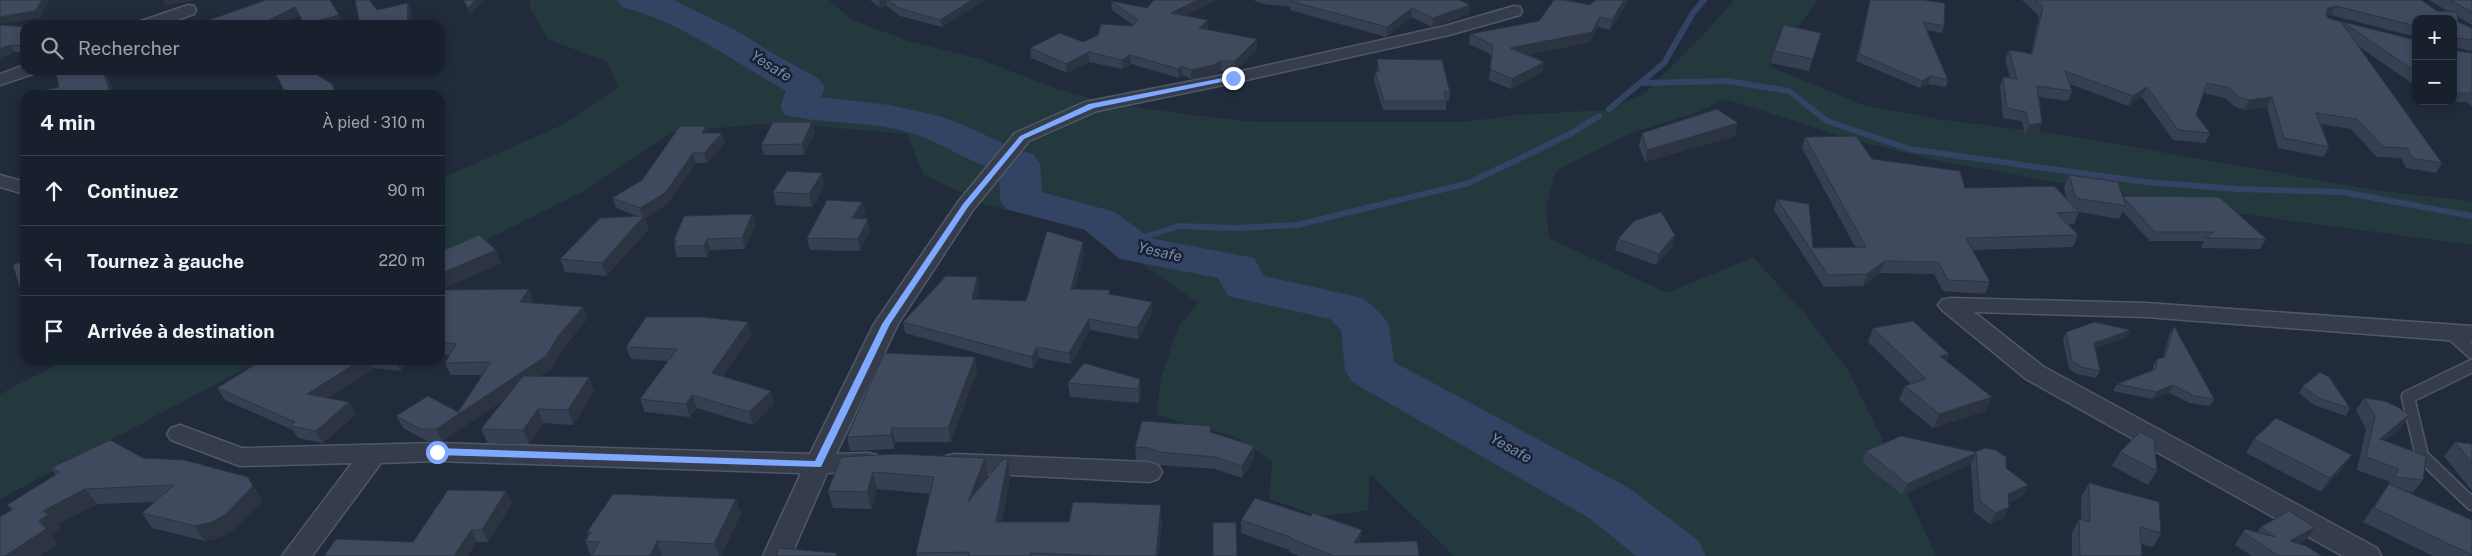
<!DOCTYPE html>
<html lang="fr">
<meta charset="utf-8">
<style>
:root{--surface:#19202d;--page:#262d39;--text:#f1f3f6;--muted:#9fa3aa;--line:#373e49}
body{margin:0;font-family:"Public Sans",sans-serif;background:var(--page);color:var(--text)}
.controls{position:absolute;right:15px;top:15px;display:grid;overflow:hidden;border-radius:10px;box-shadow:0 2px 8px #0003}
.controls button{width:45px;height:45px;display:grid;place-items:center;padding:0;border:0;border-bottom:1px solid var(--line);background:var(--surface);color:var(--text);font:25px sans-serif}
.stop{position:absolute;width:15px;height:15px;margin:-11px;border:4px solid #7fa8ff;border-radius:50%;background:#fff}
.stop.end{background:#7fa8ff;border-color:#fff;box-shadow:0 1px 5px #0008}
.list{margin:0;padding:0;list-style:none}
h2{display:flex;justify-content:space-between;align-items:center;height:65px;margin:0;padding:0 20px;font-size:21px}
h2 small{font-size:16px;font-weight:400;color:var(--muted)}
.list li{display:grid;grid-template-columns:32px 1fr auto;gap:15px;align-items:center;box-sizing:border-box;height:70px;padding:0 20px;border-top:1px solid var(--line)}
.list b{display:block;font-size:19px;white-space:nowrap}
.list em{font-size:16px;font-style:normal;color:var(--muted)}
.icon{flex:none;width:28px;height:28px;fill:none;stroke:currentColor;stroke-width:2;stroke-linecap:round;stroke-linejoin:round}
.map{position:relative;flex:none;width:2472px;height:556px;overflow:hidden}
.search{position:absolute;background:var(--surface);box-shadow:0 2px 8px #0003;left:20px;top:20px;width:425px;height:55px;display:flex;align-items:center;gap:12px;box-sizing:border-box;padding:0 18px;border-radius:15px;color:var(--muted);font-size:19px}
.panel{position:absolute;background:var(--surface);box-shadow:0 2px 8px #0003;left:20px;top:90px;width:425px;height:275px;border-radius:15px}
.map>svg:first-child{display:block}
</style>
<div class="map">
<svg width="2472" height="556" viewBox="0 0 2472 556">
<rect width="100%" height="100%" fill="#212b3c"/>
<path fill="#23393d" d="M530,0H829L852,20L909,41L980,59L1054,88L1107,103L1191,115L1257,122H1463L1517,115L1604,110L1644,94L1704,34L1734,0H1818L1769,66L1863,105L1937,119L2071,136L2380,191L2472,201V245L2205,209L1934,160L1853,140L1725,99L1699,112L1631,133L1556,171L1546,208L1549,238L1667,293L1753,257L1804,313L1848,370L1884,443L1936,556H1454L1370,474L1368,511L1319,516L1269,499L1272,461L1235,437L1156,415L1161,379L1178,327L1198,303L1094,231L986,205L923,174L907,134L777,123L672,132L584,191L440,263V179L562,125L618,87L607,62L548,39L530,8Z
M65,360H261L0,499V394Z"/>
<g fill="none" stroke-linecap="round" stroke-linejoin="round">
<path stroke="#324363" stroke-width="6" d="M1642,83L1728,81L1789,91L1827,121L1909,149L2145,182L2238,189L2342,192L2472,216
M1609,109L1664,63L1693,13L1704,0
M1135,240L1179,226L1234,228L1297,225L1469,183L1570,134L1599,116"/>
<path stroke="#324363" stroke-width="8" d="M1128,242L1139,239"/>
<path fill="#324363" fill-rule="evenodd" d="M617,0H674L737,31L774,54L819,79L825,87L821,97L890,105L939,116L966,126L1013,148L1033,154L1040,163L1042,192L1115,212L1150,238L1254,258L1264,276L1363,298L1382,315L1389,326L1394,362L1629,488L1698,540L1706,556H1636L1589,518L1352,382L1345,370L1341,330L1330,319L1228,296L1218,278L1120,259L1085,230L1006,209L1000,200L999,170C968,163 942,142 911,133C870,120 826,125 785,115L780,107L786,91C732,61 682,22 622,7Z"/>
<g stroke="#505867" stroke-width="15">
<path id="service" d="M2451,333L2472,352
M2472,366L2408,397L2422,456L2472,504"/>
</g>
<g stroke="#505867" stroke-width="3">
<path id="minor" d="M188,5L194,6L196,10L194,14L163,25H139L141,21Z
M1514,6L1520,7L1522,11L1520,15L1449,35L1233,83L1097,111L1029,141L973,210L898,324L836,454L868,453L877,455L881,462L877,469L868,471L827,473L791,556H763L801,473L437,461L381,463L312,556H282L352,463L240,466L171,440L167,434L171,428L180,425L242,448L437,443L810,454L874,324L958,202L1015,133L1085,102L1233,73L1445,26Z
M25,65V70H36L33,74L0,85V74Z
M0,175L25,182V194L0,187Z
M1950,298L2146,303L2472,326V342L2146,317L1974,312L2044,367L2377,548L2381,556H2343L2026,379L1942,310L1938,305L1942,300Z
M955,454L1149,462L1158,465L1162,472L1158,479L1149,482L955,472L946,470L942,463L946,456Z"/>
</g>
<use href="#service" stroke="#353d4c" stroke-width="12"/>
<use href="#minor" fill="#353d4c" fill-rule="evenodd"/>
</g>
<path fill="#364052" d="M463,0H483L470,14Z
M870,0H985L942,27L900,16L887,6L880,8Z
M1253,0H1459L1469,14L1432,27L1411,17L1386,37L1290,10V7L1264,4Z
M1629,0L1610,30L1598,27L1590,42L1526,55L1544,62L1542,72L1511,89L1489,80L1492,55L1469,44L1470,34L1539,21L1590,5Z
M1870,0H1923L1944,26L1942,33L1927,30L1948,80L1946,87L1928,84L1920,88L1856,61Z
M2022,0H2421L2437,11L2449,12L2429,0H2472V25L2457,16L2458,22L2472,28V51L2457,48V51L2472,53V106L2466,102H2439L2437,101H2453V19H2416V37L2331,15L2327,16L2328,18L2342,23L2343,22L2416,40V86L2358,46L2442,163L2436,173L2406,168L2401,158L2377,157L2351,129L2321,124L2329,147L2323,157L2278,148L2267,107L2244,110L2234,106L2225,98L2203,93L2196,115L2210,133L2205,143L2173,140L2142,97L2128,106L2070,84L2072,91L2068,101L2039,97L2042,123L2038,132L2025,135L2022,121L2003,118L2000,86L2003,77L2010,78L2005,59L2009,50L2031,54L2039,16Z
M1111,1L1208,20V29L1207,30L1257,39V49L1235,71H1221L1213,75L1191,79L1182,75L1179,78L1131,64L1123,69L1089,62L1067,73L1031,58L1030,48L1083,42L1132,26L1133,25L1112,10Z
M0,25L25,27V53L14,52L0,58Z
M1817,45L1809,71L1771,63L1774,51Z
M1377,59L1450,92L1449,101H1446V110H1383L1374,81L1375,72H1377Z
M256,70H309L276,75Z
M812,122L815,132L804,155H764L761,145Z
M1738,123L1735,136L1645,162L1639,146L1642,133Z
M708,133H722L725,143L707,163H696L668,203L645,218L649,229L606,276L565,272L560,259L637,216L616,208L612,198L642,180Z
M1805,137L1965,188L2067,200L2064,187L2069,175L2122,196L2266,239L2260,249L2201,248L2204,241H2150L2123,212L2119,219L2079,212L2074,224H2068L2078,235L2073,247L1972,250L1990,282L1985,294L1943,291L1934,274L1880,273L1863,286L1824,287L1774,210L1777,199L1813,248L1855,247L1802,148Z
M825,186L812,207L776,205L773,192Z
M862,202L865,214L861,219L870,230L860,251L810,250L807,238Z
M752,214L755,225L745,249L710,250L707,257H677L674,246L675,244L674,240Z
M1618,239L1673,246L1656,265L1615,250Z
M440,252L501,263L444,288L440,284Z
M1084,253L1075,289L1152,302V313L1138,339L1090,330L1071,364L1038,358L1033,369L905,333L903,322L977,277L979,289L976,299L1026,301Z
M440,290L533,301L532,303L583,307L587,319L564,347L551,369L539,376L589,377L594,391L573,425L544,423L529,444L488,443L481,429L504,400L442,441H427L403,428L396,416L458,412L482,375H451L445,363L450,355L440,354Z
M748,322L752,335L723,376L771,391L774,404L753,425L697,408L690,417L645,412L640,399L668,361L631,359L626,347Z
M2174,326L2214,399L2210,406L2190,403L2169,393L2152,399L2113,391L2117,384L2153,370V366L2157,359L2163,358L2170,333Z
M1873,328L1949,354L1946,361L1992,397L1985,411L1933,428L1899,400L1905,386L1911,384L1868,342Z
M2131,330L2127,337L2095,348L2100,371L2096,378L2077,374L2069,369L2063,340L2066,332Z
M250,360H411L401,371L374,368L328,398L356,414L323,443L298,438L293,430L225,400L217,388L253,365Z
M977,371L951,442H895L894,449L850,451L847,437Z
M1140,379L1141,393L1139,403L1070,397L1068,383Z
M2303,386L2350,408L2346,416L2314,405L2299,393Z
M2364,398L2409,415L2401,428L2385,440L2423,480L2413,492L2405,491L2472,520V556H2433L2363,522L2390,482L2357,470L2366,429L2356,410Z
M1211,426V433L1254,459L1242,478L1215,469L1160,465L1150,460H1136L1135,447Z
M2254,439L2342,469L2321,492L2246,453Z
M2455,442L2472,444V491L2444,456Z
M1866,451L1975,452L2006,468L2023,496L2009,502L2004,518L1990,524L1974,512L1971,464L1902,495L1862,462Z
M2120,452L2157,471L2148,485L2112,466Z
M841,457L985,458L988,475L986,480L1010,477L1002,522L1162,523L1158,556H917L916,553L930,494L877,489L871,509L833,508L828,491Z
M143,458L263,501L235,529L222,537L205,541L152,528L142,513L155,502L97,504L57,524L61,529L52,535L58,544L11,510L7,505L56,475L51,468Z
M2089,483L2161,533L2153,547L2141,544L2142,556H2072V533L2079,519L2081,520V497Z
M736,499L741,513L721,556H591L585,541L588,536L587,532Z
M512,503L488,542H413Z
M1241,520L1360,543L1419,556H1299L1289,552V550L1241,533Z
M2261,527L2307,539L2299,544L2322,556H2252L2235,545L2245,529L2257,532Z"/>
<path fill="#2c3442" d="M42,0H49L40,18L0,24V17Z
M166,0H194L166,6L163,1Z
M475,0H483L470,14L468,8Z
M879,0H886L887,6L880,8Z
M972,0H985L942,27L940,20Z
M1198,0H1218L1171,22V13Z
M1624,0H1629L1610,30L1612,20Z
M408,3L412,12L411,25H407Z
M1470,5L1469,14L1432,27L1433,18Z
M2336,6L2331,15L2323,17L2328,8Z
M295,7L299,16L282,25H259Z
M1412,8L1411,17L1386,37L1387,27Z
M339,15L343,24L305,25L304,24Z
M1600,17L1598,27L1590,42L1509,58L1510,48Z
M1208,20V29L1200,37L1199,28Z
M1257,39V49L1235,71V61Z
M10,45L14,52L0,58V49Z
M1089,52V62L1067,73L1066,64Z
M1130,55L1131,64L1123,69L1122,60Z
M1221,61V71L1213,75L1191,79V70Z
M1544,62L1542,72L1511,89L1512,79Z
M1182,66V75L1179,78L1178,69Z
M103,70H106L114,95L109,90Z
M1931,76L1928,84L1920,88L1922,81Z
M2147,87L2142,97L2128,106L2133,96Z
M2272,97L2267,107L2244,110L2249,100Z
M812,122L815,132L804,155L802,144Z
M1738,123L1735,136L1645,162L1647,150Z
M2042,123L2038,132L2025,135L2029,125Z
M706,126L709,136L702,133Z
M21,131H25V138Z
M722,133L725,143L707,163L704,153Z
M693,153L696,163L668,203L645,218L649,229L606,276L602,263L643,217L640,208Z
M822,173L825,186L812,207L809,194Z
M862,202L865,214L854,230L852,218Z
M752,214L755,225L745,249L742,238Z
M868,219L870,230L860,251L858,239Z
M1675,235L1673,246L1656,265L1659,254Z
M707,239L710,250L707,257L704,246Z
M1083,242L1084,253L1072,300L1071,289Z
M496,250L501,263L444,288L440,279V274Z
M1885,261L1880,273L1863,286L1867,274Z
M977,277L979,289L974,310L972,299Z
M529,289L533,301L525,314L520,302Z
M1152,302V313L1138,339L1137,328Z
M583,307L587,319L564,347L551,369L442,441L436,429L559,335Z
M1089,319L1090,330L1071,364L1069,353Z
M748,322L752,335L716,386L712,373Z
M2131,330L2127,337L2090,350L2094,343Z
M1037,347L1038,358L1033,369L1032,357Z
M1949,354L1944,368L1940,356Z
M975,357L977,371L951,442L948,428Z
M361,360H369L374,368L314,407L307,394Z
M395,360H411L401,371Z
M589,377L594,391L573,425L568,410Z
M1140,379L1141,393L1139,403L1138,389Z
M2173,385L2169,393L2152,399L2156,392Z
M771,391L774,404L753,425L749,412Z
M692,395L697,408L690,417L686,404Z
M1992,397L1985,411L1933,428L1939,414Z
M349,402L356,414L323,443L316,431Z
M538,409L544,423L529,444L523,430Z
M2409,415L2401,428L2372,451L2380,439Z
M892,428L895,442L894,449L891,435Z
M1254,446V459L1242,478V466Z
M1976,453L1971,464L1902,495L1907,484Z
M2352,455L2342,469L2321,492L2330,478Z
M985,458L988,475L971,520L968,502Z
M1008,459L1010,477L999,539L996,522Z
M873,472L877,489L871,509L867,492Z
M248,477L263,501L235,529L222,537L205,541L195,526Z
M2028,485L2023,496L2002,504L2008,494Z
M85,489L97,504L57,524L61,529L52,535L58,544L40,556H5L39,521L43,511Z
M506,491L512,503L488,542L482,530Z
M736,499L741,513L721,556H719L714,544Z
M1161,505L1162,523L1158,556H1156Z
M2009,507L2004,518L1990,524L1995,513Z
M2315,527L2307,539L2282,553L2290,541Z
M471,530L477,542L468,556H454Z
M1362,530L1360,543H1354Z
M657,541L662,556H650Z"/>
<path fill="#3f4a5f" stroke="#2c3442" d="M0,0H42L35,11L0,17Z
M266,0H330L339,15L304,24L295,7L259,25H195Z
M355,0H369L377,10L408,3L407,25H360Z
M464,0H475L468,8Z
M888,0H972L940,20L899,8Z
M1154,0H1198L1171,13L1208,20L1199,28L1257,39L1235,61H1221L1213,65L1191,70L1182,66L1178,69L1130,55L1122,60L1089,52L1066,64L1030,48L1060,33L1083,42L1098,35L1101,24L1132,26L1138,20L1111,1L1147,8Z
M1291,0H1459L1470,5L1433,18L1412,8L1387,27L1290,1Z
M1554,0H1564L1590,5L1596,0H1624L1612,20L1600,17L1592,32L1510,48L1544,62L1512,79L1490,69L1493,45L1470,34L1539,21Z
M1870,0H1923L1945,3L1944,26L1923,22L1948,80L1931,76L1922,81L1859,54Z
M2035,0H2421L2437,11L2457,12L2458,22L2472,28V40L2457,38V51L2472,53V93H2453V19H2416V26L2336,6L2328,8L2326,14L2328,18L2341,22L2442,163L2412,158L2407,148L2383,147L2357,119L2316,113L2329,147L2284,138L2272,97L2249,100L2239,97L2230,88L2207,83L2196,115L2210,133L2178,130L2147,87L2133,96L2065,71L2072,91L2037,86L2042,123L2029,125L2026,112L2007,108L2003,77L2017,79L2009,50L2032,54L2043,7Z
M2450,0H2472V12Z
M2343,22L2416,40V72Z
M0,25L25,27V46L10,45L0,49Z
M1784,25L1821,33L1813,59L1774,51Z
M1377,59L1442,60L1450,92H1444L1446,101H1384L1375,72H1379Z
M64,70H103L109,90L124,95H30L31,93L59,87L56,73Z
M274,70H309L332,84L337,95H286Z
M1717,109L1738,123L1647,150L1642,133Z
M25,116V131H21Z
M773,122H812L802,144L761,145Z
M680,126H706L702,133H722L704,153H693L665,193L640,208L612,198L642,180Z
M1856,136L1872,159L1960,171L1965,188L2054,186L2079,212L2057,213L2078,235L1966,238L1990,282L1948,280L1938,262L1885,261L1867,274L1828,275L1777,199L1809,204L1813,248L1866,247L1805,137Z
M787,171L822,173L809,194L773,192Z
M2069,175L2118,182L2126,206L2076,198Z
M2122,196L2219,197L2266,239L2206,238L2214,232H2155Z
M827,200L862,202L852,218L868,219L858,239L807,238Z
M1661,212L1675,235L1659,254L1618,239L1634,221Z
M752,214L742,238L707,239L704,246H674L677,240H674L684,216Z
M644,216L602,263L560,259L600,218Z
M1047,231L1083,242L1071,289L1110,290L1109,294L1152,302L1137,328L1089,319L1069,353L1037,347L1032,357L903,322L946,276L977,277L972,299L1026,301Z
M479,235L496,250L440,274V252Z
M25,251V298L23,299L13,265L24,261L23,252Z
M529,289L520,302L583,307L559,335L546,356L436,429H420L396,416L428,396L458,412L491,362L445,363L456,344L440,342V290Z
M646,317H702L748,322L712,373L771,391L749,412L692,395L686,404L640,399L677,349L626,347Z
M1913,321L1949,354L1940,356L1992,397L1939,414L1905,386L1926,379L1873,328Z
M2094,322L2131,330L2094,343L2100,371L2081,367L2072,361L2066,332Z
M2174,326L2214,399L2194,396L2173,385L2156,392L2117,384L2156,369L2157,359L2165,357Z
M884,353L975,357L948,428H892L891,435L847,437Z
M250,360H361L307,394L349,402L316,431L290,426L295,422L217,388L256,364Z
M1084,363L1140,379L1138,389L1068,383Z
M2320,372L2329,377L2350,408L2318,398L2303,386Z
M523,376L589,377L568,410L538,409L523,430L481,429Z
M2364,398L2384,401L2398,407L2409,415L2380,439L2426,456L2423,480L2394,477L2399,469L2366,457L2375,416Z
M2276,418L2352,455L2330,478L2254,439Z
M1142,421L1211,426L1210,432L1254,446L1242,466L1215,457L1159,452L1149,448L1135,447Z
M2140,432L2154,439L2157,471L2120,452Z
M1901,436L1975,452L1985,448L1996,450L2006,457V468L2028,485L2008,494L2009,507L1995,513L1980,501L1976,453L1907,484L1866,451Z
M110,440L143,458L184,460L248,477L253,486L226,514L212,522L195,526L142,513L174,485L85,489L43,511L49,514L39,521L46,529L5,556H0V517L13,509L7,505L60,472L51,468Z
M2455,442L2472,444V463Z
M896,454L985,458L968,502L1003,459H1008L996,522H1069L1073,502L1161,505L1156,556H1101L1031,553L1030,556H968L969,552L916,553L934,477L873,472L867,492L828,491L841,457Z
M2089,483L2159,502L2161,533L2140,527L2142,556H2080L2079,519L2090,522Z
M2389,484L2472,520V555L2374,508Z
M448,490L506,491L482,530H471L454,556H324L336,539L413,542Z
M613,494L736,499L714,544L657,541L650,556H591L599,542L585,541L591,532H587Z
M1255,498L1311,516L1313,513L1362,530L1354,543L1417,541L1419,556H1334L1289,538L1290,537L1241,520Z
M2289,511L2315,527L2290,541L2306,546L2322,556H2279L2243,532L2245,529L2275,537L2261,527Z
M1236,522L1237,556H1213V523Z
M779,548L837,553L836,556H776Z"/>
<path fill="#7fa8ff" d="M1233,76L1236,79L1094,108L1024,139L968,207L890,324L821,467L437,455L432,452L437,448L815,461L882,324L963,204L1020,136L1089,104Z"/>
<g text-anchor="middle" stroke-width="5" stroke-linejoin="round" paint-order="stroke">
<g font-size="15" font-style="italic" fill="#758cb2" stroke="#1a2231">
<text transform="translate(771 66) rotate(32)" y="5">Yesafe</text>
<text transform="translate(1160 252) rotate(13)" y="5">Yesafe</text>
<text transform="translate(1511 448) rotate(29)" y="5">Yesafe</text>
</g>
</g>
</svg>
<div class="controls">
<button>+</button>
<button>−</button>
</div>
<div class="stop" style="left:437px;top:452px"></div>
<div class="stop end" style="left:1233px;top:78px"></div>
<div class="search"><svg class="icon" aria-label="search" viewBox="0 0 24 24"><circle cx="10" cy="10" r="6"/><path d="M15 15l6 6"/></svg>Rechercher</div>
<section class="panel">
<h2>4 min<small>À pied · 310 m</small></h2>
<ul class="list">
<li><svg class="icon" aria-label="ahead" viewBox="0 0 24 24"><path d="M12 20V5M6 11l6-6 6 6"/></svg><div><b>Continuez</b></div><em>90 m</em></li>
<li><svg class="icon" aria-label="left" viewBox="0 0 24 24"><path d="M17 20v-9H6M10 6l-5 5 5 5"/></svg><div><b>Tournez à gauche</b></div><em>220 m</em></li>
<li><svg class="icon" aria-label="arrive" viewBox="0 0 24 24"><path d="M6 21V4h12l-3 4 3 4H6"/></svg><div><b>Arrivée à destination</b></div></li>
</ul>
</section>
</div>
